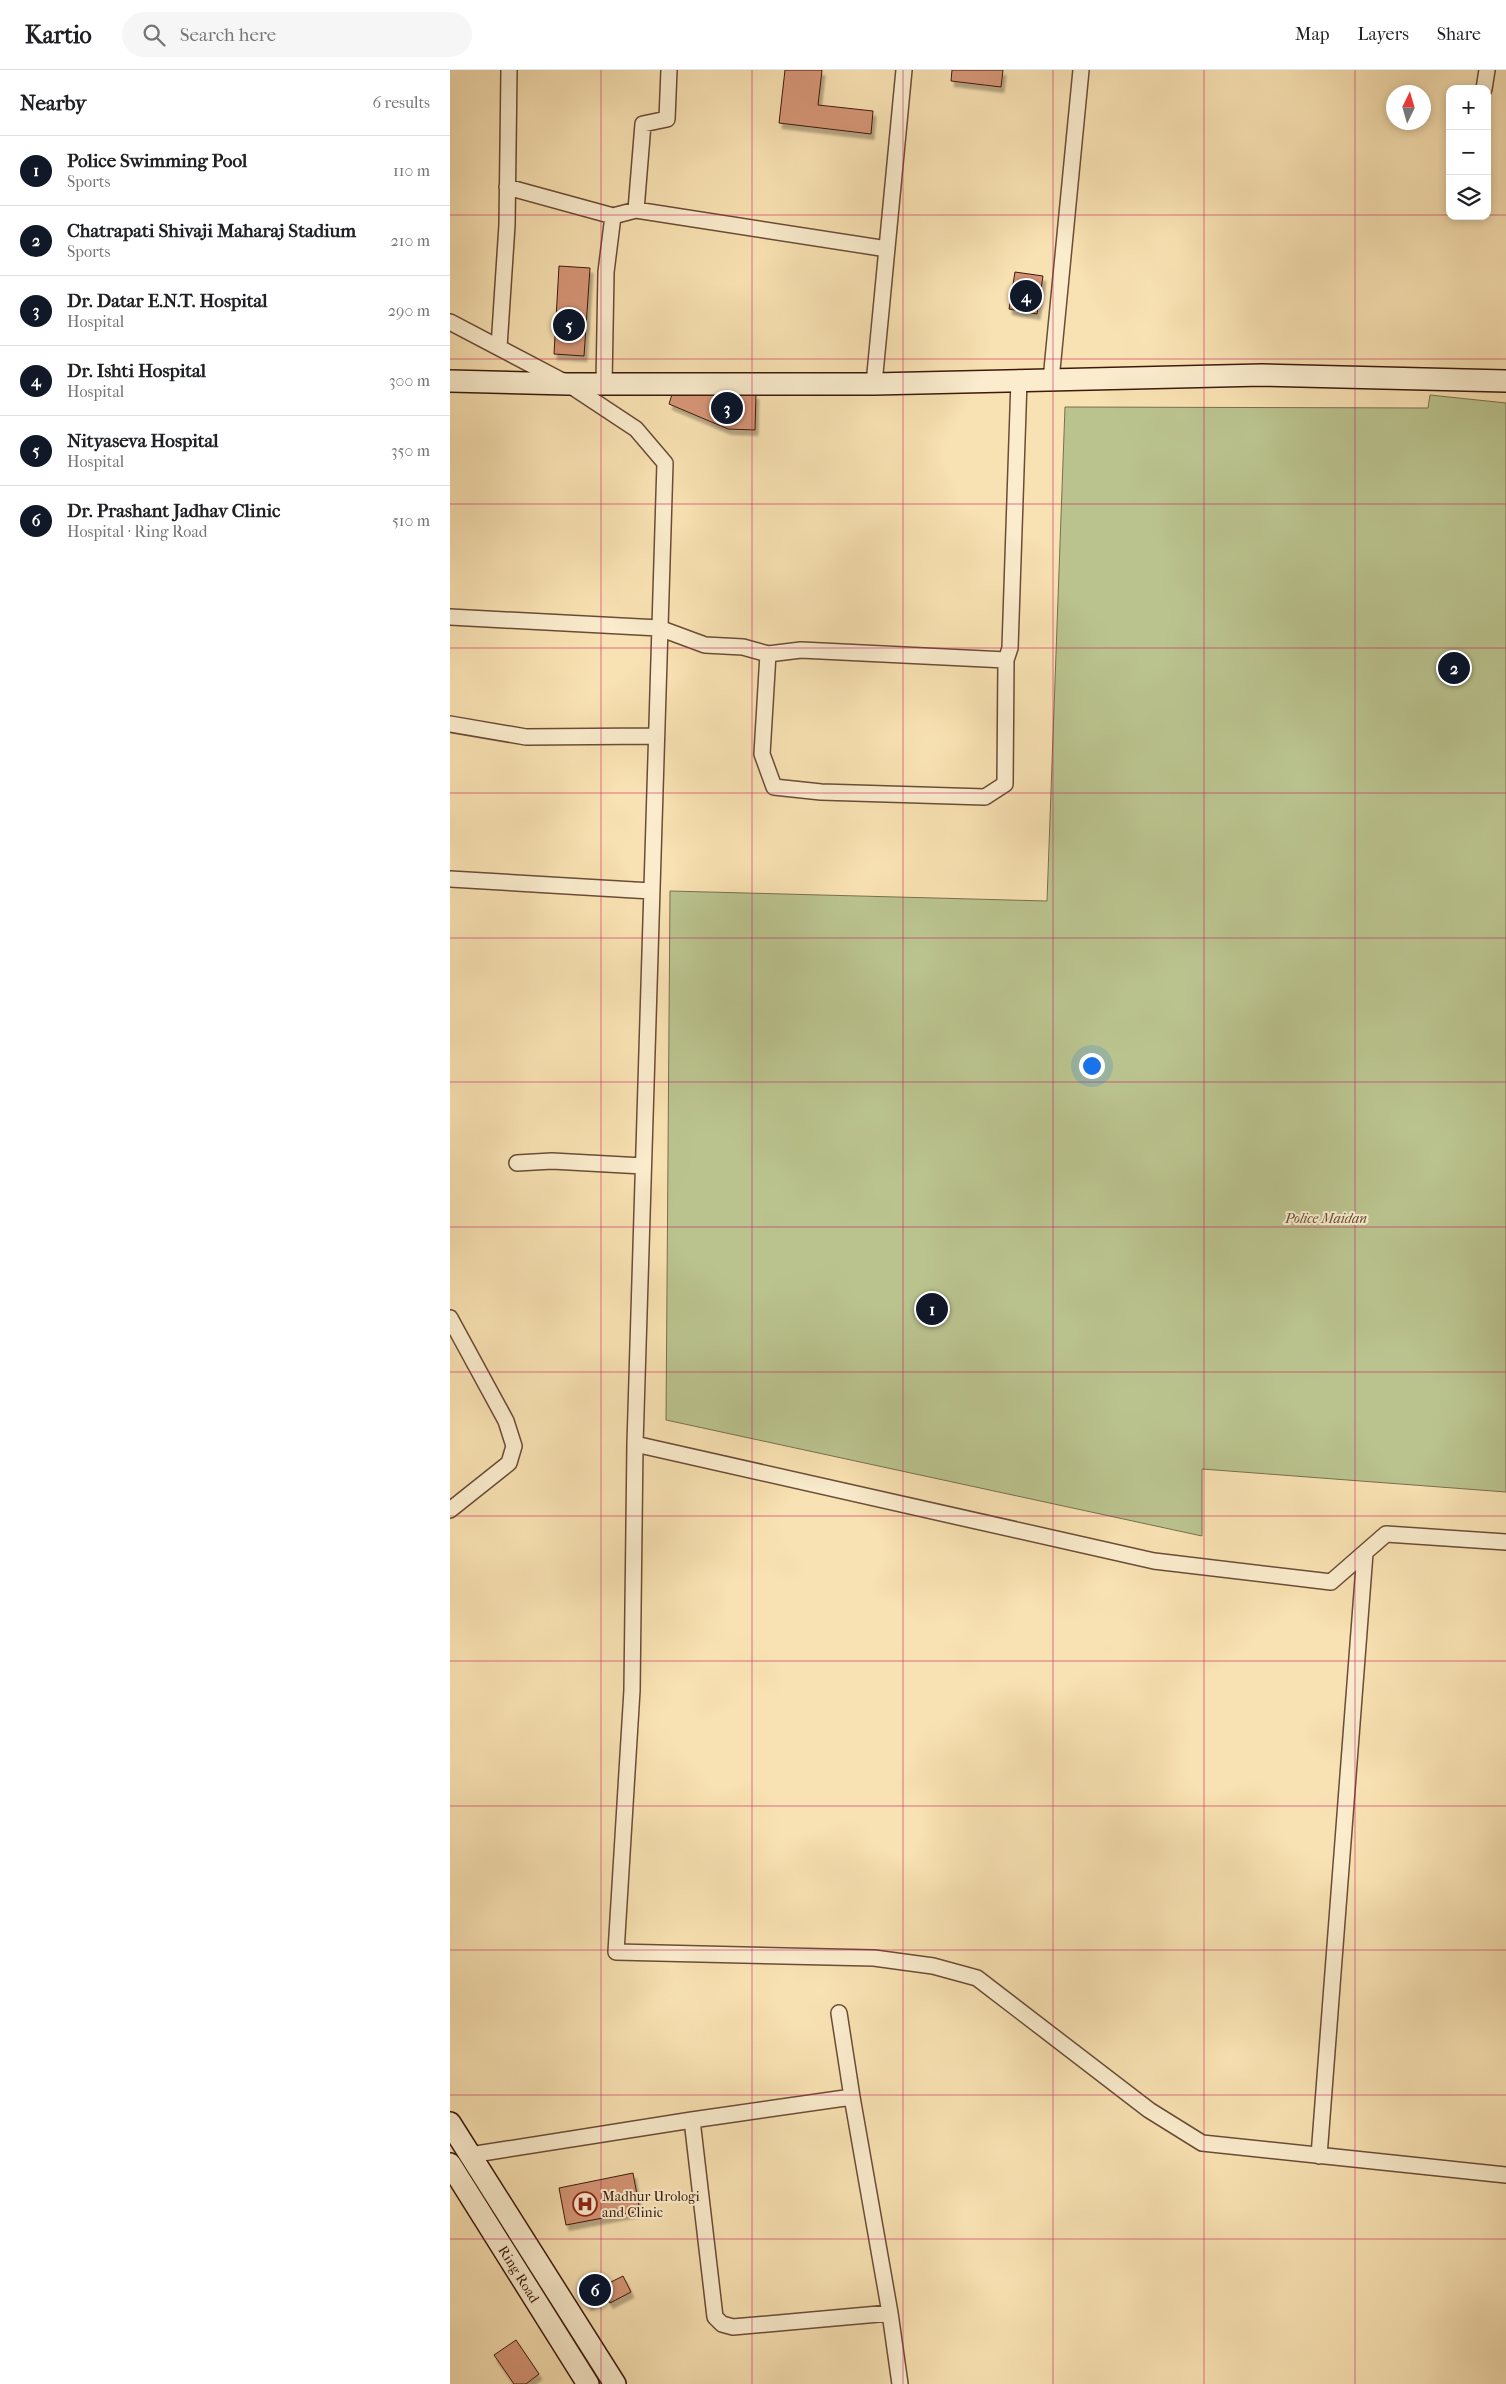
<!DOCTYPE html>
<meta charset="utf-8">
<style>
:root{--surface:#fff;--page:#f6f6f6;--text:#202124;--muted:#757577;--line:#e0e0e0;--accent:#111827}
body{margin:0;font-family:"IM FELL French Canon",serif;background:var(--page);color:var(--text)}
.controls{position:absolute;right:15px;top:15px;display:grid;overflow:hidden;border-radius:10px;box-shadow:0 2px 8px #0003}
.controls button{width:45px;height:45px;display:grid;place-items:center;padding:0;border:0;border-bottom:1px solid var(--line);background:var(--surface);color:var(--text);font:25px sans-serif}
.compass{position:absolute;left:936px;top:15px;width:45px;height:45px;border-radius:50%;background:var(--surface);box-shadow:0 2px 8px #0003;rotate:5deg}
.you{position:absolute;left:641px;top:995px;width:18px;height:18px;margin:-12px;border:4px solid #fff;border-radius:50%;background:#1a73e8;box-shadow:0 0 0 8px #1a73e833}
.badge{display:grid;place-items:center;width:32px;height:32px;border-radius:50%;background:var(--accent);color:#fff;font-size:16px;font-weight:700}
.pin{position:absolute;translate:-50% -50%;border:2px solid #fff;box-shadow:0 1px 5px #0006}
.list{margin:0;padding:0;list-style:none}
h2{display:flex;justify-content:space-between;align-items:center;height:65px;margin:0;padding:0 20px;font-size:21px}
h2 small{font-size:16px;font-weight:400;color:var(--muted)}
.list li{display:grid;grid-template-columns:32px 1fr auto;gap:15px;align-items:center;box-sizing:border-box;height:70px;padding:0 20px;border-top:1px solid var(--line)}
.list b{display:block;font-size:19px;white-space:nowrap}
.list p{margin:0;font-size:16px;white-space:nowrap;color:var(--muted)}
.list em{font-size:16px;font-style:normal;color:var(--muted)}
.icon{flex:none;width:28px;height:28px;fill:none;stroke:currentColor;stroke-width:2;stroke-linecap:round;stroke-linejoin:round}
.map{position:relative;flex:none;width:1056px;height:2314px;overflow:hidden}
header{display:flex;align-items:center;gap:30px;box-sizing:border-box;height:70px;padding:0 25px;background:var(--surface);border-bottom:1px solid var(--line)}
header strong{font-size:24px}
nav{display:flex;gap:28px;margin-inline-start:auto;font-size:18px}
.search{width:350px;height:45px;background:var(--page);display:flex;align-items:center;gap:12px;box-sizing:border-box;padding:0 18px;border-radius:28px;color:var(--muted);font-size:19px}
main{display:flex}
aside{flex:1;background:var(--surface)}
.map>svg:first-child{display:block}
</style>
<header>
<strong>Kartio</strong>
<div class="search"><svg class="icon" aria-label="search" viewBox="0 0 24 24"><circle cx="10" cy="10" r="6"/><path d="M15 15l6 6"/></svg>Search here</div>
<nav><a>Map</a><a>Layers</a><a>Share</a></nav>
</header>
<main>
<aside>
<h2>Nearby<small>6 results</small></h2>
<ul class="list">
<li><span class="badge">1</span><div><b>Police Swimming Pool</b><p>Sports</p></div><em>110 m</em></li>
<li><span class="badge">2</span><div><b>Chatrapati Shivaji Maharaj Stadium</b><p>Sports</p></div><em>210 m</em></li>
<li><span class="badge">3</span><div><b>Dr. Datar E.N.T. Hospital</b><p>Hospital</p></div><em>290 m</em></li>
<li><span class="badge">4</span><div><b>Dr. Ishti Hospital</b><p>Hospital</p></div><em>300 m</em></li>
<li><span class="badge">5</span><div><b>Nityaseva Hospital</b><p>Hospital</p></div><em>350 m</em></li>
<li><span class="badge">6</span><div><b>Dr. Prashant Jadhav Clinic</b><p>Hospital · Ring Road</p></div><em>510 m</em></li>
</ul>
</aside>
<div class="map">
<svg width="1056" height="2314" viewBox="0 0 1056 2314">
<defs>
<filter id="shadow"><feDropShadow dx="3" dy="5.5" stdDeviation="1" flood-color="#0004"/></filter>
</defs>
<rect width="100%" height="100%" fill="#f8e1b2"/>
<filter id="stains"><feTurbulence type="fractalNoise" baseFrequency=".004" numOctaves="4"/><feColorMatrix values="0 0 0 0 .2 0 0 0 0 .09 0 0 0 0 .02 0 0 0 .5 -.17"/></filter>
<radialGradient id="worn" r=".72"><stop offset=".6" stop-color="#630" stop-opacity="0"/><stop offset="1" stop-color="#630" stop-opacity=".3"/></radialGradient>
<path fill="#bac38e" stroke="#7b6e4e" d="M980,325L1056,333V1422L752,1399V1466L216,1350L220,821L597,831L615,337L978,338Z"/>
<path fill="#d69677" stroke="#3c1a0d" filter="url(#shadow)" d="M335,0H372L368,35L423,41L421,64L329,53Z
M502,0H553L551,17L501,11Z
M109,196L140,198L134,286L104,284Z
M565,202L593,206L587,244L559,239Z
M223,321L306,324L305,360L278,359L219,334Z
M183,2103L190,2141L116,2155L109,2118Z
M173,2206L181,2222L160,2233L156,2226L138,2235L129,2219L151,2207L155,2215Z
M66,2270L89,2304L76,2314H64L44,2285Z"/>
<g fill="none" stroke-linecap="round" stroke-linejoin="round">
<g stroke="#6b4c36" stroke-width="18">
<path id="street" d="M1034,19L1037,0
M57,117L163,146
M186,140L437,179
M0,252L118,314L186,359L215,393L185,1374L182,1620L166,1882L424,1888L483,1896L527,1908L699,2040L752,2073L1056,2105
M49,277L57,155L59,0
M601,310L631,0
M154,314L156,202L163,146L186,140L193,54L217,49L219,0
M424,314L454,0
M0,547L209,558L255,575L293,577L318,584L351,580L556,590
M318,584L312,684L324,717L371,722L535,727L555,714L556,590L560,578L569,310
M0,654L76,667L205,666
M0,809L201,821
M67,1093L102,1091L193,1096
M0,1248L56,1351L64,1376L59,1393L0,1440
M185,1374L704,1491L881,1512L936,1464L1056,1472
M389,1943L402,2027
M242,2050L265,2247L272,2254L283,2257L440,2243
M20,2085L242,2050L402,2027L440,2243L450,2314
M869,2086L915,1483"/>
</g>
<g stroke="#3c1a0d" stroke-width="24">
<g id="secondary">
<path d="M0,311L118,314H424L812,305L1056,311"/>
<path d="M0,2053L165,2314"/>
<path id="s1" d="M0,2094L138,2314"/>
</g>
</g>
<use href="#street" stroke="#faeccd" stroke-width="15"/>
<use href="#secondary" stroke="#faeccd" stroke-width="21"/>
</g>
<path fill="none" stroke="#c2185b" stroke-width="1" stroke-opacity="0.55" d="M151,0V2314M302,0V2314M453,0V2314M603,0V2314M754,0V2314M905,0V2314M0,145H1000M1037,145H1056M0,289H1056M0,434H1056M0,578H1056M0,723H1056M0,868H1056M0,1012H1056M0,1157H1056M0,1302H1056M0,1446H1056M0,1591H1056M0,1736H1056M0,1880H1056M0,2025H1056M0,2169H1056"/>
<defs>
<g id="hospital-ring" transform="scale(1.25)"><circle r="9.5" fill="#faeccd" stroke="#8f2418" stroke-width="1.5"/><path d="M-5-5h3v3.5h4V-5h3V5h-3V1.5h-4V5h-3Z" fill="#8f2418"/></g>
</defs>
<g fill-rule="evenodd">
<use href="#hospital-ring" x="135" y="2134"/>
</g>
<g text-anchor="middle" stroke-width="4" stroke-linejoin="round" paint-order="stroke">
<g font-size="14" font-style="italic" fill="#624d34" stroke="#faeccd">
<text x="876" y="1153">Police Maidan</text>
</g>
<g font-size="14" fill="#3c1a0d" stroke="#faeccd" text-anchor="start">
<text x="152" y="2131">Madhur Urologi<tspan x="152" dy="16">and Clinic</tspan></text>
</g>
<g font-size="14" fill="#3c1a0d" stroke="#faeccd">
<text dy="5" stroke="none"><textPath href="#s1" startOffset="130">Ring Road</textPath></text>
</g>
</g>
<rect width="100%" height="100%" filter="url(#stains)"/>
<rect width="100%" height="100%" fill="url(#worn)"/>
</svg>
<div class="controls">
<button>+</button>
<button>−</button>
<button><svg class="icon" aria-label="layers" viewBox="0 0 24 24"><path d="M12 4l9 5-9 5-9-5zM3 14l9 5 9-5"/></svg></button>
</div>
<svg class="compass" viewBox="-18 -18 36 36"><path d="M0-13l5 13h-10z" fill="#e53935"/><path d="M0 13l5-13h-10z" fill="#757577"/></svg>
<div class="you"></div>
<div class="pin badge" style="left:482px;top:1239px">1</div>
<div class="pin badge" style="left:1004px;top:598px">2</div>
<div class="pin badge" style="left:277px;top:338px">3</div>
<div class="pin badge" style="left:576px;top:226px">4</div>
<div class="pin badge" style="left:119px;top:255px">5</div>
<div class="pin badge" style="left:145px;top:2220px">6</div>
</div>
</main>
